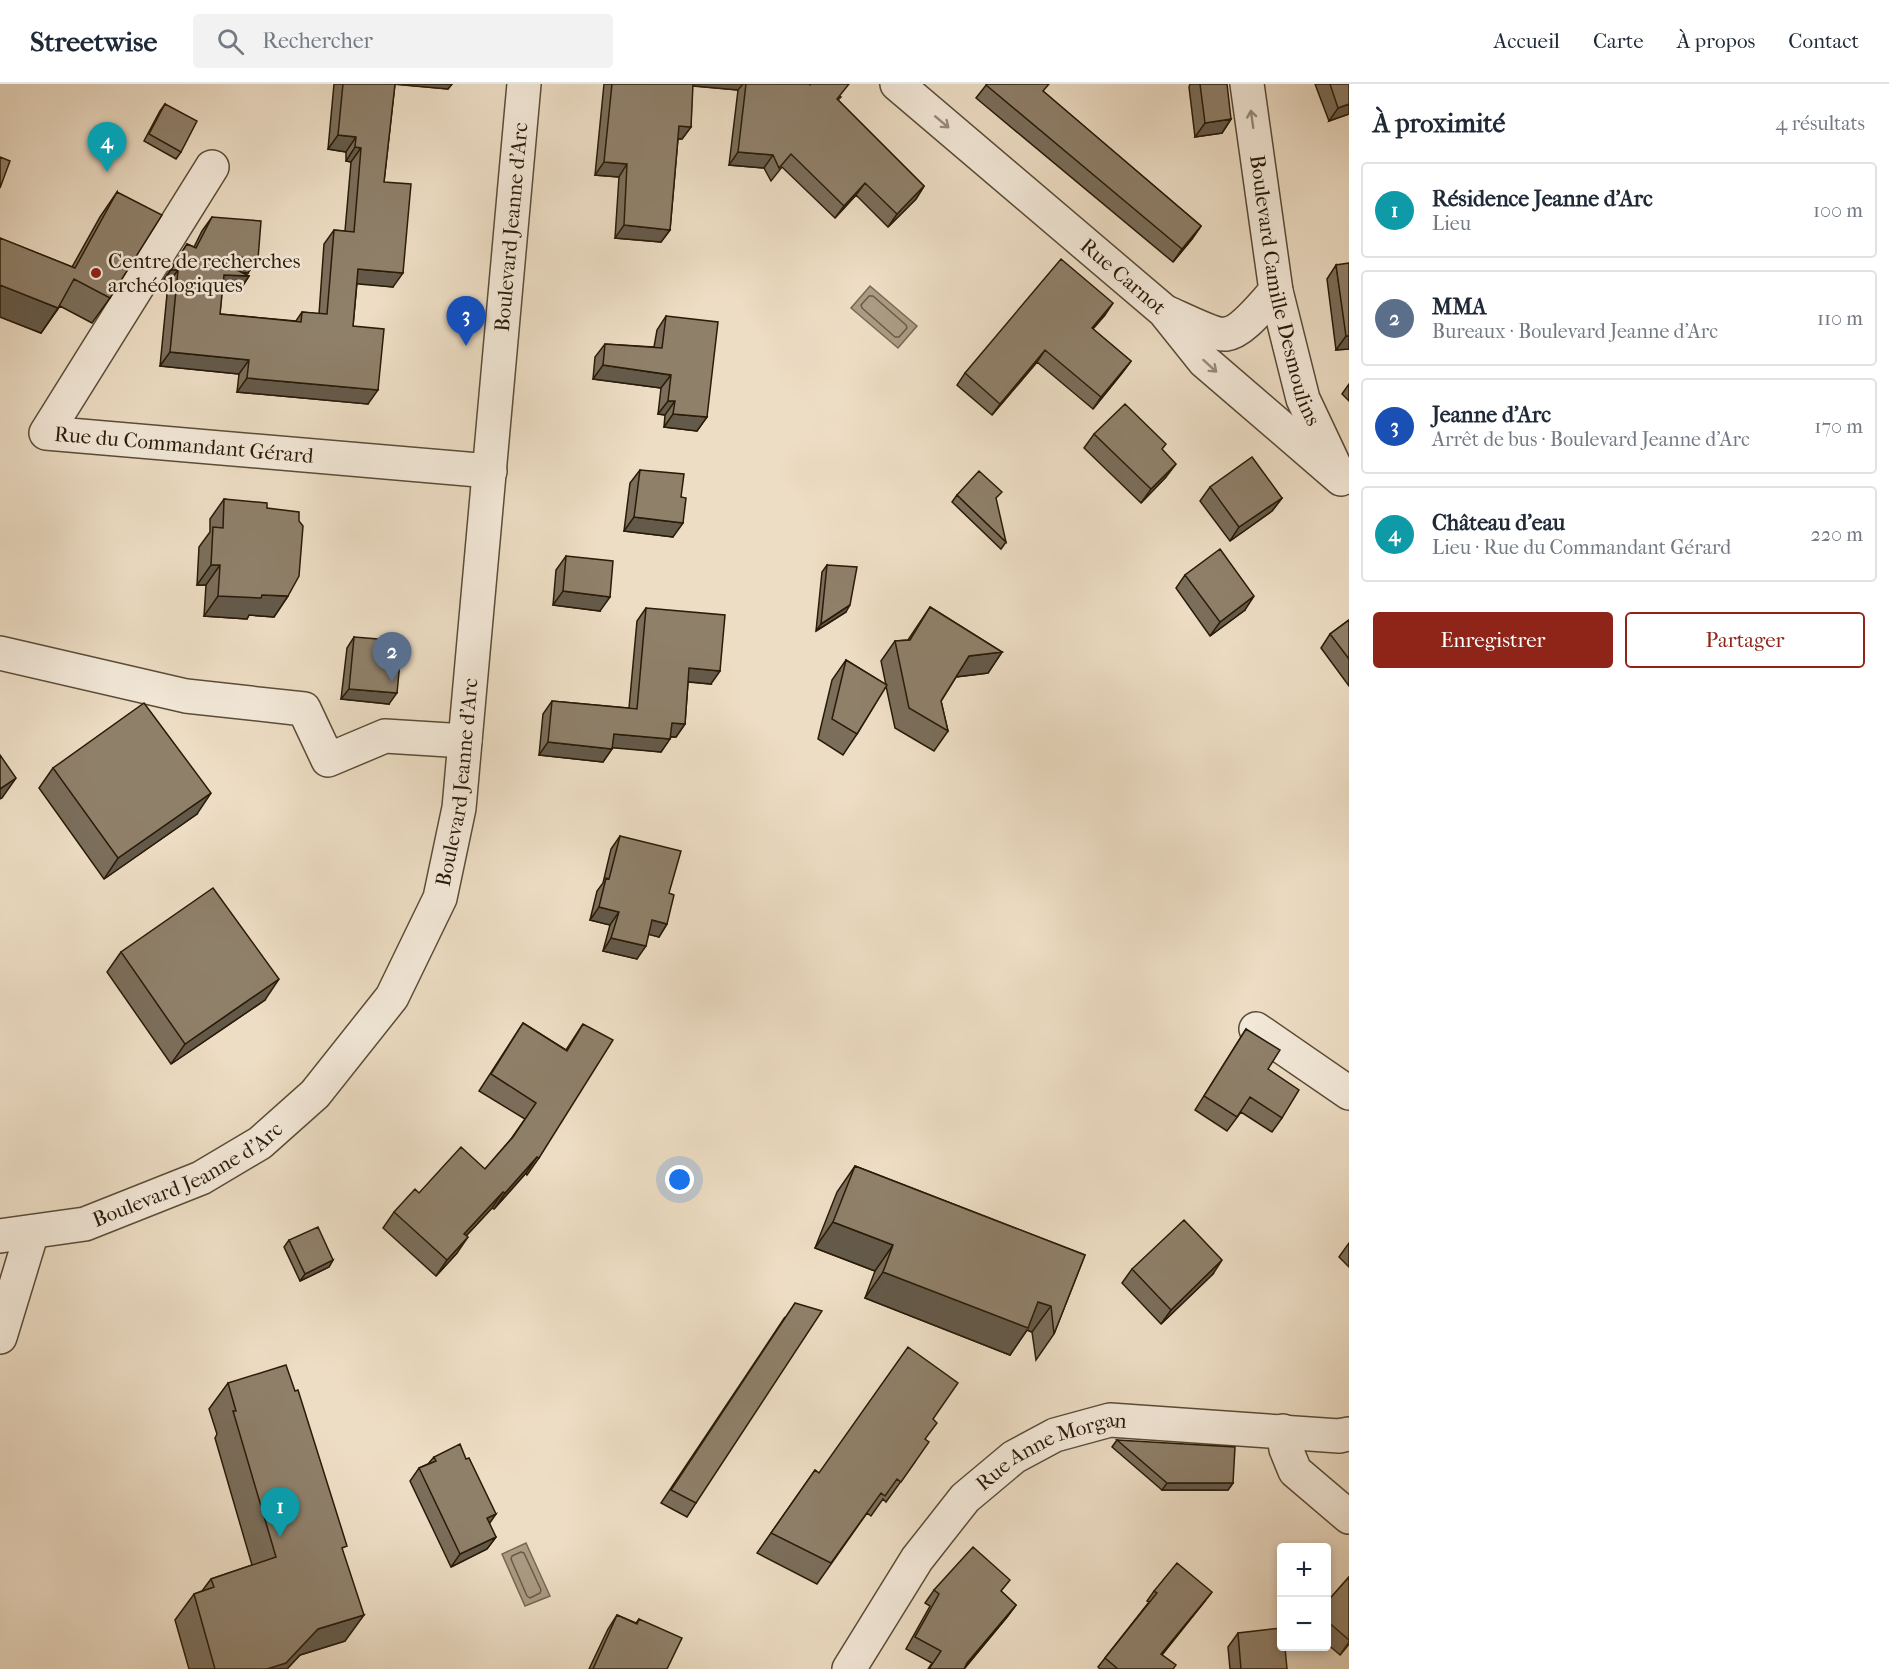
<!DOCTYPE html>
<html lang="fr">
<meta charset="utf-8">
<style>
:root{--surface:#fff;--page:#f2f2f3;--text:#1f2937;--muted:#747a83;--line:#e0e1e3;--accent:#8f2418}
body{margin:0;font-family:"IM FELL French Canon",serif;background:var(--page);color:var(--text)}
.controls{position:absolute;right:18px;bottom:18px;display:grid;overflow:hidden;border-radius:6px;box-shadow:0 3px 9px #0003}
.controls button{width:54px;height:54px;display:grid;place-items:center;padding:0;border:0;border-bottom:2px solid var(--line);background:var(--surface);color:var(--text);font:30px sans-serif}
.you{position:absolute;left:680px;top:1096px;width:21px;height:21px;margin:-15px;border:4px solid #fff;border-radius:50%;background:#1a73e8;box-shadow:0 0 0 9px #1a73e833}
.badge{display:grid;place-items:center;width:39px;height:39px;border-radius:50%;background:var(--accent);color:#fff;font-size:20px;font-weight:700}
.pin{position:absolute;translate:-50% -50px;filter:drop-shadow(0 2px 3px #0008)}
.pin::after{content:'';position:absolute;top:32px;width:21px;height:18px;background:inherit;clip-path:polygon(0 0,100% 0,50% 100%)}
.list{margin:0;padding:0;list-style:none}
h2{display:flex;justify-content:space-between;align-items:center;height:78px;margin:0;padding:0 24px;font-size:26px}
h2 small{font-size:20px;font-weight:400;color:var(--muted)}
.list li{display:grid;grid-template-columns:39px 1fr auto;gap:18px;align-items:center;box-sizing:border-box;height:96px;margin:0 12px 12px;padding:0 12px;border:2px solid var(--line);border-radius:6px}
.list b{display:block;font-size:22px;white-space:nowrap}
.list p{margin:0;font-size:20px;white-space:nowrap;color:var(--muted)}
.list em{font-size:20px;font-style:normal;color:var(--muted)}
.actions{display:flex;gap:12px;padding:18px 24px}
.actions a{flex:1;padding:14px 0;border:2px solid var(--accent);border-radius:6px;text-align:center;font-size:21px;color:var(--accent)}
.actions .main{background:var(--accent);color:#fff}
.icon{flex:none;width:33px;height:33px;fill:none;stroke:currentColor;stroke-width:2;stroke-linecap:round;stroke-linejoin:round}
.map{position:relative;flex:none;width:1349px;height:1585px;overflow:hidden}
header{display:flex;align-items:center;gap:36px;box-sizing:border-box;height:84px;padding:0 30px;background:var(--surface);border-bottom:2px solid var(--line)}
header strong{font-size:28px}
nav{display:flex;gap:33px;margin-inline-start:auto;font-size:21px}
.search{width:420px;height:54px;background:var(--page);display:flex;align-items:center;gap:15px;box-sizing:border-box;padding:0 21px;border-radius:6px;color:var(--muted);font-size:22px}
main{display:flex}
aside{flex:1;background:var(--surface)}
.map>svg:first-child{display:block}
</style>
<header>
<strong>Streetwise</strong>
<div class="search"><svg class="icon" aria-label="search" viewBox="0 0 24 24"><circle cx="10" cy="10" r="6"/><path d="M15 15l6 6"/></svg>Rechercher</div>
<nav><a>Accueil</a><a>Carte</a><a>À propos</a><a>Contact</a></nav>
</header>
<main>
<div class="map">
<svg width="1349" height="1585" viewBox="0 0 1349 1585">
<rect width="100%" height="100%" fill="#edddc4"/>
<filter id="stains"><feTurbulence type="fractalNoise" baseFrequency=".00333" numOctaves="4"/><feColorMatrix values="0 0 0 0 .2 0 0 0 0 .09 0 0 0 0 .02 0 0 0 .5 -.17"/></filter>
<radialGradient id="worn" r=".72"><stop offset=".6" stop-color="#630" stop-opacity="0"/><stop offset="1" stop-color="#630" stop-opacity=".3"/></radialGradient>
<path fill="#aa9b84" stroke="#766852" stroke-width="1.5" d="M870,202L917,242L898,264L851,224Z
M526,1459L550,1512L525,1522L502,1470Z"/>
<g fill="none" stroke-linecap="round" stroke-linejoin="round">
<path stroke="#6a5b46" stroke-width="1.5" d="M869,212H873L906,241L907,244L899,253H895L862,224L861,221Z
M521,1468L524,1469L541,1506L540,1509L530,1514L527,1512L511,1475L512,1472Z"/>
<g stroke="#5a4c37" stroke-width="36">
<g id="minor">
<path id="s1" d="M897,0L1164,227L1204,277L1341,395"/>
<path id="s2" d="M1247,0L1276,207L1303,315L1336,385"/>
<path id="s3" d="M212,83L46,349L490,387"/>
<path d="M1168,229C1180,234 1215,252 1226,250C1243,248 1264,219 1276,207"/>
<path d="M0,569L186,612L304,625L328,676L385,652L465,657"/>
<path d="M1256,945L1349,1009"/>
<path id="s4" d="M0,1152L85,1140L201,1094L260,1059L315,1010L392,913L440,814L459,724L524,0"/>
<path d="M0,1253L32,1148"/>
<path d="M1283,1347L1286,1365L1295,1387L1349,1433"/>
<path id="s5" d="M849,1585L917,1475L965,1414L1014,1373L1055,1351L1110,1336L1339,1352L1349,1350"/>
</g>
</g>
<use href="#minor" stroke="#f3e9d9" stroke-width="33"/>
</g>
<path fill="#7b6e5b" stroke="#291b08" stroke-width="1.5" d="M334,0H452L448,5L395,0L384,98L393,203L357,199L353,242L368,320L237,308L239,290L160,282L168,200H161L187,160L194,163L202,147L212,133L248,189H242L249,192L240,206L222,205L220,230L296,237L302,228L319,230L324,160L334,146L345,147L351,78L346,77V68L328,65Z
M604,0H809L841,13L838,16L924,102L916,115L888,143L856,111L835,134L782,83L771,97L764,84L729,81L738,6L692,2L691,43L682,55H678L670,146L661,158L615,154L619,93L595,91Z
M987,0L1044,8L1201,142L1192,155L1173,178L976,14Z
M1190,0H1200L1231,35L1222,49L1195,53L1189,3Z
M1315,0H1349V30L1329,37Z
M165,20L181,68L176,75L144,57L160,27Z
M117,108L110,214L92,239L60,222L41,249L0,233V154L72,183L100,133Z
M1336,181L1349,265L1336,266L1327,195Z
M1105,231L1093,245L1131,277L1122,289L1093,325L1037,278L992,331L957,301L965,289Z
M666,232L707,333L697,347L664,343L665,331L658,330L661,304L593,295L595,273L605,260L654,263L657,246Z
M1349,300V317L1342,310Z
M1094,350L1162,366L1166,393L1141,419L1084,364Z
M640,386L681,413L673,453L624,447L630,399Z
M1210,403L1282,414L1272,427L1230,457L1200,417Z
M957,411L1006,458L1001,465L952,418Z
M224,415L267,424L288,512L274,533L249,531L247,535L204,532L206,501H197L199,463L210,448V435Z
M566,472L600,527L553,521L556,486Z
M827,481L846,528L816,547L822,488Z
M1185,491L1245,526L1210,552L1176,504Z
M930,523L1002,568L988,589L956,593L941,617L948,647L934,667L895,644L886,602L857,650L843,671L818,655L832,596L846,576L886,601L881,577L895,557L908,556Z
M646,524L711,600L688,598L685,640L676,653H671L661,668L613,663L603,678L539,671L543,630L552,617L629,624L637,537Z
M1349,536V602L1321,564L1330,550Z
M354,553L389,620L341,615L347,564Z
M53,684L197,730L104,795L39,704Z
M620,752L669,809L667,840L659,853L649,850L637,875L603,867L610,841L590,836L597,807L603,799L611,765Z
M121,868L265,916L171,980L107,888Z
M523,939L566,966L583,940L539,1074L527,1091L526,1089L494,1125L492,1124L466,1152L457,1169L436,1192L383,1144L394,1128L485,1085L511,1055L525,1035L479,1007Z
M1246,945L1268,985L1282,1034L1272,1048L1241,1028L1227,1047L1195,1026Z
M855,1082L1085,1171L1054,1250L1036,1276L1032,1248L1027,1246L1010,1271L865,1214L875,1187L815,1164L837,1108Z
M289,1156L333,1176L329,1183L300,1197L284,1163Z
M1349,1159V1183L1339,1173Z
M1132,1185L1213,1190L1161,1240L1122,1199Z
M785,1233L696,1419L687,1433L661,1419Z
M228,1299L343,1468L345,1557L300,1571L287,1585H189L175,1536L194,1510L202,1507L211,1495L252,1481L215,1354L217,1350L209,1325Z
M933,1335L915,1378L886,1418L883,1415L871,1432L867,1429L817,1500L757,1469L815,1386L819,1389Z
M1117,1356L1233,1399L1228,1406H1162L1112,1363Z
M434,1373L496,1453L487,1465L451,1483L410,1397L419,1384L428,1380Z
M1349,1493V1560L1340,1571L1326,1559V1519Z
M934,1506L1002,1508L1016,1521L1007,1533L964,1585H928L932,1579L906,1565L930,1522L925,1519Z
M1154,1507L1205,1517L1162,1571L1173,1585H1100L1098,1583L1149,1518L1147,1517Z
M617,1531L636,1539L639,1535L667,1585H589L608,1545Z
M1238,1549L1287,1585H1230L1228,1563Z"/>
<path fill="#645a4a" stroke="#291b08" stroke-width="1.5" d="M392,0H452L448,5Z
M685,0H743L738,6L684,1Z
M1349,20V30L1329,37L1338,24Z
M1231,35L1222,49L1195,53L1205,39Z
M679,42L691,43L682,55L670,54Z
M338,51L356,53L346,68L328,65Z
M355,63L361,64L351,78L346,77Z
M738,68L773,71L764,84L729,81Z
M604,78L627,80L619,93L595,91Z
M865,99L856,111L835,134L844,122Z
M924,102L916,115L888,143L897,130Z
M624,141L670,146L661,158L615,154Z
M1201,142L1192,155L1173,178L1182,165Z
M226,172L258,175L248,189L216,186Z
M358,185L403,189L393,203L348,199Z
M171,186H178L168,200H161Z
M224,191L249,192L240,206L214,205Z
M0,201L58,224L41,249L0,233Z
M1113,219L1105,231L1083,255L1092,244Z
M1346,252H1349V265L1336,266Z
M1045,266L1037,278L992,331L1000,320Z
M170,268L249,276L239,290L160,282Z
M1131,277L1122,289L1093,325L1101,313Z
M603,281L671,291L661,304L593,295Z
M247,294L378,306L368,320L237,308Z
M668,317H675L665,331L658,330Z
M673,330L707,333L697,347L664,343Z
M1176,380L1166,393L1141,419L1151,405Z
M1282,414L1272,427L1230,457L1239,443Z
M634,433L683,439L673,453L624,447Z
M211,481H220L206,501H197Z
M563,507L610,513L600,527L553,521Z
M262,511L288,512L274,533L249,531L247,535L204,532L218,512Z
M1254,512L1245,526L1210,552L1220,538Z
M850,521L846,528L816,547L821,540Z
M1002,568L988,589L955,593L969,572Z
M689,584L720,587L711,600L680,597Z
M349,605L397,609L389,620L341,615Z
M672,639L685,640L676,653L663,652Z
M614,650L670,655L661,668L605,663Z
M548,658L612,665L603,678L539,671Z
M16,694L2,714L0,715V705Z
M211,709L197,730L104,795L118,774Z
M599,823L619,828L610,841L590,836Z
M652,836L667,840L659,853L643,849Z
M611,854L646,862L637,875L603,867Z
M279,895L265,916L171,980L185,960Z
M537,1073L526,1089L494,1125L505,1109Z
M503,1108L492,1124L453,1166L464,1150Z
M833,1138L893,1161L875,1187L815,1164Z
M468,1153L457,1169L436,1192L447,1176Z
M333,1176L329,1183L300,1197L305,1190Z
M1222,1176L1213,1190L1161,1240L1171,1226Z
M883,1188L1038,1218L1051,1222L1032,1248L1027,1246L1010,1271L865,1214Z
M1167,1399H1233L1228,1406H1162Z
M496,1430L487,1443V1434Z
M496,1453L487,1465L451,1483L460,1470Z
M1212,1508L1205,1517L1154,1580L1161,1570Z
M1016,1521L1007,1533L964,1585L967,1579Z
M364,1531L345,1557L300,1571L287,1585H267L318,1545Z
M1349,1558V1560L1340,1571Z"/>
<path fill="#8f806a" stroke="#291b08" stroke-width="1.5" d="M343,0H395L384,98L411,100L403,189L358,185L353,242L384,245L378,306L247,294L249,276L170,268L178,186H171L187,160L196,164L212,133L261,137L258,175L226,172L225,180L249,192L224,191L220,230L301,238L302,228L327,230L334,146L354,148L361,64L355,63L356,53L338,51Z
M612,0H693L691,43L679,42L670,146L624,141L627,80L604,78Z
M746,0H809L810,1L811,0H849L837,15L924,102L897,130L865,99L844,122L791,70L779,84L773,71L738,68Z
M987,0H1049L1043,7L1201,142L1182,165L986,1Z
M1200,0H1227L1231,35L1205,39Z
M1330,0H1349V20L1338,24Z
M165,20L197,37L181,68L149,50Z
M0,73L10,77L0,104Z
M117,108L162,131L110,214L74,195L58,224L0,201V154L75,184Z
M1061,175L1113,219L1092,244L1131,277L1101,313L1045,266L1000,320L965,289Z
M1349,179V252H1346L1336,181Z
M666,232L718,238L707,333L673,330L675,317H668L671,291L603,281L605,260L662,264Z
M1125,320L1166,360L1162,365L1176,380L1151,405L1094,350Z
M1252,373L1282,414L1239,443L1210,403Z
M640,386L684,390L681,413L686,414L683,439L634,433Z
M979,387L1002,408L996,414L1006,458L957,411Z
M224,415L267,419V424L299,428V437L303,442L299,492L288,512L262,511L261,514L218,512L220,481H211L213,443L223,444Z
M1220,465L1254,512L1220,538L1185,491Z
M566,472L613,477L610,513L563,507Z
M827,481L857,483L850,521L821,540Z
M930,523L1002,568L969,572L941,617L948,647L909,624L895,557L910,556Z
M646,524L725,531L720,587L689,584L685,640L672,639L670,655L614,650L612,665L548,658L552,617L637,625Z
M1349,536V575L1330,550Z
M354,553L402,557L397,609L349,605Z
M846,576L887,601L857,650L832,635Z
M144,619L211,709L118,774L53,684Z
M0,671L16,694L0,705Z
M620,752L681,767L669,809L674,811L667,840L652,836L646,862L611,854L619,828L599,823L606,794L609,795Z
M213,804L279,895L185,960L121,868Z
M523,939L567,967L583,940L613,956L539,1074L537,1073L505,1109L503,1108L464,1150L468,1153L447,1176L394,1128L415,1105L419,1109L461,1063L485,1085L513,1053L536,1019L491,990Z
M1246,945L1280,966L1268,985L1299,1006L1282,1034L1250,1013L1237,1033L1204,1012Z
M855,1082L1085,1171L1054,1250L1051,1222L1038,1218L1028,1244L883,1188L893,1161L833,1138Z
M1184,1136L1222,1176L1171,1226L1132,1185Z
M318,1143L333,1176L305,1190L289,1156Z
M795,1219L822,1227L696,1419L671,1406Z
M908,1263L958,1299L933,1335L937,1339L925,1355L929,1358L901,1398L897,1395L885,1412L881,1409L831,1479L771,1449L815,1386L819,1389Z
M286,1281L295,1307L298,1306L347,1462L342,1464L364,1531L318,1545L286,1579L267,1585H215L194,1510L214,1503L211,1495L276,1473L233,1327H236L228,1299Z
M1117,1356L1235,1363L1233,1399H1167Z
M460,1360L466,1375L469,1374L496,1430L487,1434L496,1453L460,1470L419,1384L436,1377L434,1373Z
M973,1463L1010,1496L1001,1507L1016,1521L967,1579L964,1585H929L941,1567L915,1553L939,1510L934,1506Z
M1177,1479L1212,1508L1161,1570L1176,1581L1173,1585H1118L1105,1574L1157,1509L1154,1507Z
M1349,1493V1556L1326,1536V1519Z
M617,1531L637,1540L639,1535L682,1554L667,1585H593Z
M1281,1544V1563H1285L1287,1585H1241L1238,1549Z"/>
<defs><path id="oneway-shaft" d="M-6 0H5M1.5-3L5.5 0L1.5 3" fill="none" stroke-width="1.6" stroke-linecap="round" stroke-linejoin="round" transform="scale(1.5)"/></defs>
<g stroke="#988c7b">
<use href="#oneway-shaft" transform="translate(1252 35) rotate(-98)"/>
<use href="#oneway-shaft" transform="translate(942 38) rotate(40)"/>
<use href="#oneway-shaft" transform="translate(1210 282) rotate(42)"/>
</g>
<circle fill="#8f2418" stroke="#f3e9d9" stroke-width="2" cx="96" cy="189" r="6"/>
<g text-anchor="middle" stroke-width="5" stroke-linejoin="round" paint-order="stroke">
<g font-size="21" fill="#291b08" stroke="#f3e9d9">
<text dy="7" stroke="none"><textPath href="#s4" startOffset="1262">Boulevard Jeanne d'Arc</textPath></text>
<text dy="7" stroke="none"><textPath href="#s1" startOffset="297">Rue Carnot</textPath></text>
<text dy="7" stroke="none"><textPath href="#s2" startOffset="210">Boulevard Camille Desmoulins</textPath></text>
<text dy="7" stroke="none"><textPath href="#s3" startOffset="452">Rue du Commandant Gérard</textPath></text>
<text dy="7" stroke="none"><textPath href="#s4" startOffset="704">Boulevard Jeanne d'Arc</textPath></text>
<text dy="7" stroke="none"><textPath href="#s4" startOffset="200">Boulevard Jeanne d'Arc</textPath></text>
<text dy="7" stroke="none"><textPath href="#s5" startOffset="308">Rue Anne Morgan</textPath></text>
</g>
<g font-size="21" fill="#291b08" stroke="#f3e9d9" text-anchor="start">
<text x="108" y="184">Centre de recherches<tspan x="108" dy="24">archéologiques</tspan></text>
</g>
</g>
<rect width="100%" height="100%" filter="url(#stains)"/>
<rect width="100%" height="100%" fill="url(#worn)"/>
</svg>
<div class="controls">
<button>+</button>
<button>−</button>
</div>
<div class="you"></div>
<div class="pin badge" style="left:280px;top:1453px;background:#0f9aa8">1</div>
<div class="pin badge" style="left:392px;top:598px;background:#5c6f8a">2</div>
<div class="pin badge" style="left:466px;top:262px;background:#1a4fb4">3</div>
<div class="pin badge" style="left:107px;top:88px;background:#0f9aa8">4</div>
</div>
<aside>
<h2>À proximité<small>4 résultats</small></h2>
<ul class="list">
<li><span class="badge" style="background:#0f9aa8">1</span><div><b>Résidence Jeanne d'Arc</b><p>Lieu</p></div><em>100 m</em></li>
<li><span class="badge" style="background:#5c6f8a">2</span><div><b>MMA</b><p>Bureaux · Boulevard Jeanne d'Arc</p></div><em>110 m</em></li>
<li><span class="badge" style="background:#1a4fb4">3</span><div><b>Jeanne d'Arc</b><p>Arrêt de bus · Boulevard Jeanne d'Arc</p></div><em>170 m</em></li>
<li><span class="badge" style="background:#0f9aa8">4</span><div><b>Château d'eau</b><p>Lieu · Rue du Commandant Gérard</p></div><em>220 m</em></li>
</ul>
<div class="actions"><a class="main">Enregistrer</a><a>Partager</a></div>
</aside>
</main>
